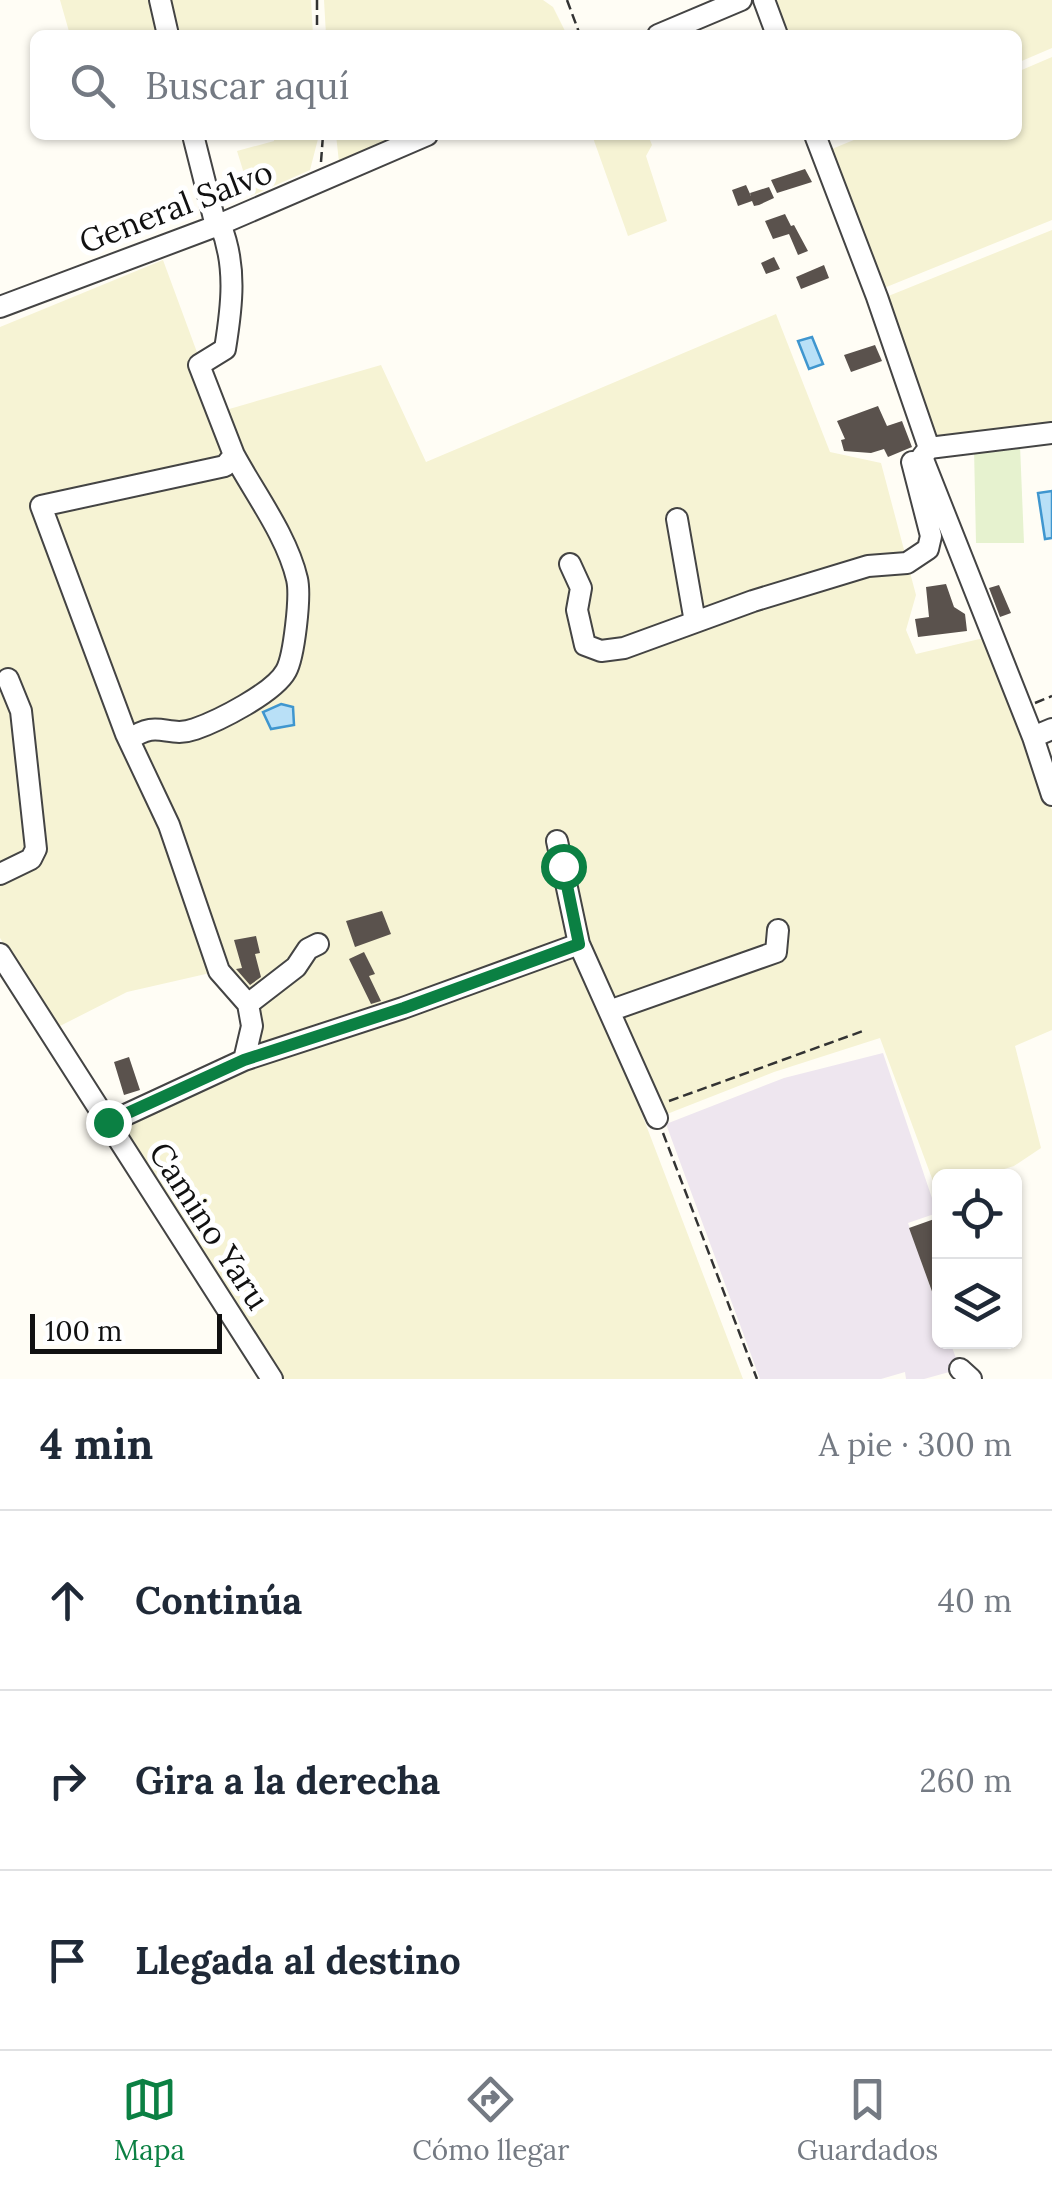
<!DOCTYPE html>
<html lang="es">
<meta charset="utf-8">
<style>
:root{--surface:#fff;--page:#f2f2f3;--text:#1f2937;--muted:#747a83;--line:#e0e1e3;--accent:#0b8043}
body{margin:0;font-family:Lora,serif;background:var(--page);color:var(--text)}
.controls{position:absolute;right:30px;bottom:30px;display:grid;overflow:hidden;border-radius:15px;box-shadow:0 2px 8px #0004}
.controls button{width:90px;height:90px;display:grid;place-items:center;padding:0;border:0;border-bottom:2px solid var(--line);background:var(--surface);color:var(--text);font:50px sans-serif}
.scale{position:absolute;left:30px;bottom:25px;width:192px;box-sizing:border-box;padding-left:10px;border:5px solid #111;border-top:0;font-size:28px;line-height:35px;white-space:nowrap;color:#111;-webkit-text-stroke:8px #fff;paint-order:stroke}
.stop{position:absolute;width:30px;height:30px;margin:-22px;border:8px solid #0b8043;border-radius:50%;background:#fff}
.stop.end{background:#0b8043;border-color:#fff;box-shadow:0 2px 10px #0008}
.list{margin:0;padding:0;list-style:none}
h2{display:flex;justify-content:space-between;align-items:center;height:130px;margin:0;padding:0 40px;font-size:42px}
h2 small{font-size:32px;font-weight:400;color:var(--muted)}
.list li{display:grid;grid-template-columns:65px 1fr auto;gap:30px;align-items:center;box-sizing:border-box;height:180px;padding:0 40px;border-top:2px solid var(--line)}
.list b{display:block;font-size:38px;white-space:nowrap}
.list em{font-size:32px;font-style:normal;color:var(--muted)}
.icon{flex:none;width:55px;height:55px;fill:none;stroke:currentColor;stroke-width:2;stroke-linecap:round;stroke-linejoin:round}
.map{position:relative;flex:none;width:1052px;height:1379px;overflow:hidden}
.search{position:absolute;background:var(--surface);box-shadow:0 2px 8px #0004;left:30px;right:30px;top:30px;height:110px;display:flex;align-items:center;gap:25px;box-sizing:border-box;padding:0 35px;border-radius:15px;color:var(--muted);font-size:38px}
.sheet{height:670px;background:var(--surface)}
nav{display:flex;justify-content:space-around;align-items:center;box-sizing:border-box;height:140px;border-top:2px solid var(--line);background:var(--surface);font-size:28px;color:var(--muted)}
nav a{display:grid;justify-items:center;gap:5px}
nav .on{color:var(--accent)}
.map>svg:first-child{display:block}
</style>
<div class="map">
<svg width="1052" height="1379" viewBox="0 0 1052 1379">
<rect width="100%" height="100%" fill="#fffdf5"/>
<path fill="#eee6ef" d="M883,1053L937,1213L908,1223L939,1312L940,1342H950L960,1369L924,1379H906L905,1372L881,1379H760L666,1124L784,1078Z"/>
<path fill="#f6f3d4" d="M60,0H153L161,28L140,35H70Z
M167,0H311L313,35H177Z
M324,0H543L553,7L567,35H326Z
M769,0H1052V48L1017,63V35H783Z
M1052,57V220L879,290L827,151L866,135H1017V72Z
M274,135H319L310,170L251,196L237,151L274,141Z
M336,135H405L339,162Z
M592,135H648L652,145L646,156L667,221L628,236Z
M1052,230V423L932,441L881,299Z
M163,260L219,412L381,365L426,462L776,314L830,452L881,463L916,595L906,630L916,654L988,637L1052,810V1030L1015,1046L1041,1148L1014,1166L982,1176H940L937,1192L880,1038L774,1072L667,1114L648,1103L579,944L244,1060L252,1026L219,971L127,992L58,1027L0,938V327Z
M580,952L743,1379H282L121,1121L244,1069Z"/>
<path fill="#e6f2cf" d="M1020,445L1024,543H976L974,448Z"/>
<path fill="#b9e0f7" stroke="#3f96cf" stroke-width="2.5" d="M812,337L823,364L809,369L798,341Z
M1052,491V538L1045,539L1038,493Z
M281,704L293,707L294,725L271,729L263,712Z"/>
<path fill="#5a524d" d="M805,169L812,182L777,193L771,180Z
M746,185L751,196L750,193L769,187L774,198L759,205L754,206L752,201L738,206L732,190Z
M785,214L791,226L794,225L808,251L798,255L789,234L773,239L765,221Z
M774,257L780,269L766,274L761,263Z
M824,265L829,278L801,289L796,277Z
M875,345L882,361L851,372L844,355Z
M878,406L887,426L902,421L912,447L888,457L884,449L871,453L844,451L841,440L845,439L837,421Z
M946,584L954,607L965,614L967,631L918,637L915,619L929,617L926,587Z
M999,585L1011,613L1000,617L989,588Z
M382,911L391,934L355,947L346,921Z
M256,936L260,953L255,954L261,977L250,985L236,969L242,968L234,940Z
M364,952L375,974L369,976L381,1001L371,1004L349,959Z
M129,1057L140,1090L124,1095L114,1062Z
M940,1217V1308H938L909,1228Z"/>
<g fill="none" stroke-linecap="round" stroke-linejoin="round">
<g stroke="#444" stroke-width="24">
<path id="minor" d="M160,0L168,35
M764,0L777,35
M658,35L741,0
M193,135L216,226
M815,135L877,297L929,448L922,457L1033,737L1052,795
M220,224C237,265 232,306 225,349L199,365L234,455L225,466L41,506L126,734L169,825L219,971L248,1004
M0,307L216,226L427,135
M929,448L1052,433
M677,519L695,622
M570,564L581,588L577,610L585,645L601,651L624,648L753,601L868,566L907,563L928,549L931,536L912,462
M1033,737L1052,729
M129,740C158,718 167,739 195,729C218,721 274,693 286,671C294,657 301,596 297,579C287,536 255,494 234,455
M0,874L31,859L36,849L21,711L8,679
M579,944L657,1118
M0,954L272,1379
M609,1011L776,952L778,930
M244,1060L403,1008L579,944L557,841
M108,1123L244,1060L252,1026L248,1004L296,967L308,949L318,944
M960,1369L971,1379"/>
</g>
<path stroke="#333" stroke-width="2.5" stroke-dasharray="10 5" stroke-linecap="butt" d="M317,0V35
M567,0L580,35
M321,162L323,135
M1035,703L1052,696
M669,1101L863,1031
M663,1133L757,1379"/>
<use href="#minor" stroke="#fff" stroke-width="20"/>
</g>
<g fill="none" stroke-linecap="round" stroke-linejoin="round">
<path stroke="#0b8043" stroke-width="12" d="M108,1122L244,1060L404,1008L579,944L563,866"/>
</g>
<g text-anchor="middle" stroke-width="10" stroke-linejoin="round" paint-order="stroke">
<g font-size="32" fill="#111" stroke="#fff">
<text transform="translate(176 207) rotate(-21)" y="11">General Salvo</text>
<text transform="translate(209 1226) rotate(57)" y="11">Camino Yaru</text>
</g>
</g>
</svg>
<div class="controls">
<button><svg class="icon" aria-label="locate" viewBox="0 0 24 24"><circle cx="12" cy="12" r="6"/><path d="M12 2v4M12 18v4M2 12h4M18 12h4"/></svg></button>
<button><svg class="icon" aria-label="layers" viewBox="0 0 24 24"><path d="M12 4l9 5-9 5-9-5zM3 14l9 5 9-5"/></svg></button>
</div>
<div class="scale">100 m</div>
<div class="stop" style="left:563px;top:866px"></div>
<div class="stop end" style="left:108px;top:1122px"></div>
<div class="search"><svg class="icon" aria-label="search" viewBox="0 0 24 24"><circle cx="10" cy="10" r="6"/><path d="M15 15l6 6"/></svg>Buscar aquí</div>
</div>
<section class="sheet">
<h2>4 min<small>A pie · 300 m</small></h2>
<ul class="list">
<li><svg class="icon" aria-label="ahead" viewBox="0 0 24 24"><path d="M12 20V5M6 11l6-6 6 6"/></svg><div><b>Continúa</b></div><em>40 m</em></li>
<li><svg class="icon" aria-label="right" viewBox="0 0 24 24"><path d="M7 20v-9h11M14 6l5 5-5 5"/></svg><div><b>Gira a la derecha</b></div><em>260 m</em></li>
<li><svg class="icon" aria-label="arrive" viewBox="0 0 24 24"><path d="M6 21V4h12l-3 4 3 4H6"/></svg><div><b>Llegada al destino</b></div></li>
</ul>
</section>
<nav>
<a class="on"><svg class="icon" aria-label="map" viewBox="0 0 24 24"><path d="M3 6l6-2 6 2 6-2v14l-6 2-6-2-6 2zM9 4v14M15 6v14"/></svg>Mapa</a>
<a><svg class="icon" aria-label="directions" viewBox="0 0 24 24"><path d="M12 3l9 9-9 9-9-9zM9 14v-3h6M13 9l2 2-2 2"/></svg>Cómo llegar</a>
<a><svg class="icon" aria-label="saved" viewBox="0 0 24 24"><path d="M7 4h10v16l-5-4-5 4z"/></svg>Guardados</a>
</nav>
